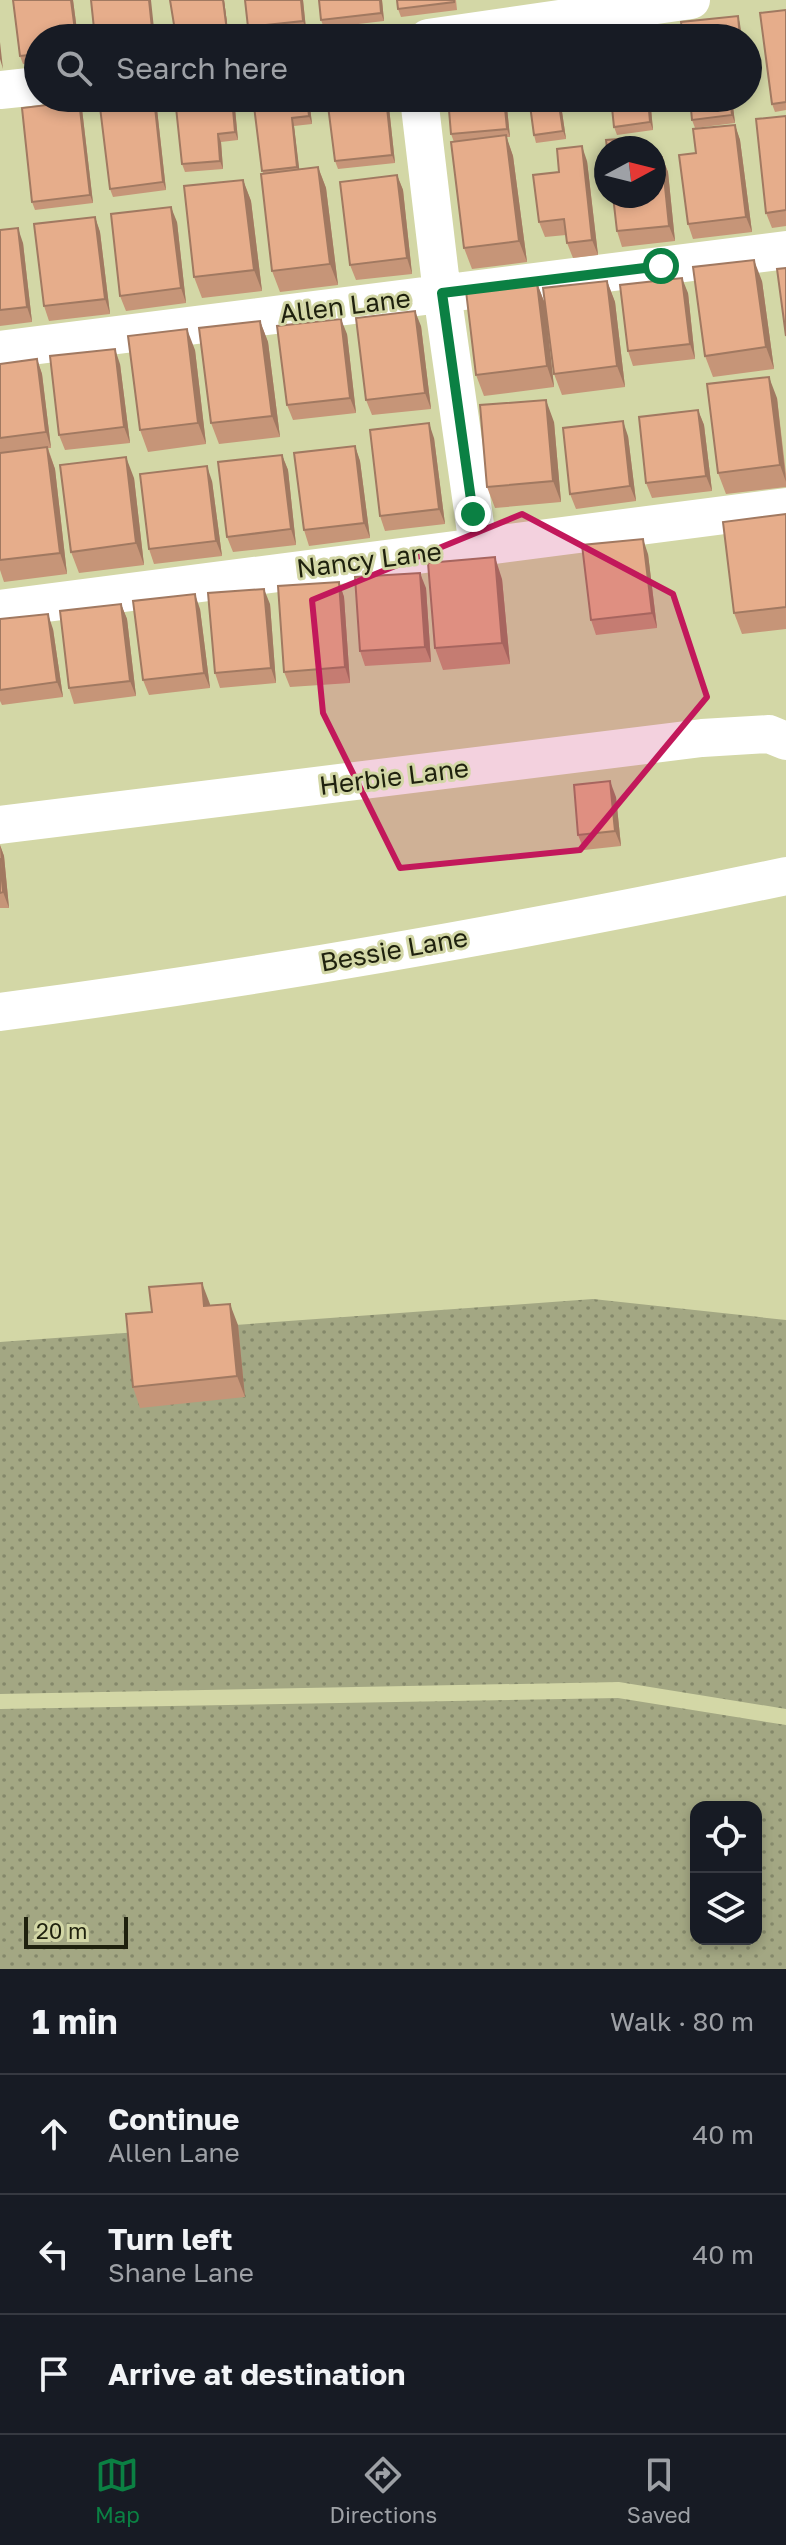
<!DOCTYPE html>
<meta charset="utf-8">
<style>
:root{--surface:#171b24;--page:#242831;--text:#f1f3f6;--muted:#9ea1a6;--line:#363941;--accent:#0b8043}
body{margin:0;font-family:"Golos Text",sans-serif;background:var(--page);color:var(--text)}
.controls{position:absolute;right:24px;bottom:24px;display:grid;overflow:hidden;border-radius:16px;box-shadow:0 4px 12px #0003}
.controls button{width:72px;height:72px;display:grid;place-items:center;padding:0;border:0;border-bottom:2px solid var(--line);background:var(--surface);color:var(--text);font:40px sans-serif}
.compass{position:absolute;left:594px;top:136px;width:72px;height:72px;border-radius:50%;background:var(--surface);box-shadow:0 4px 12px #0003;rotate:83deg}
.scale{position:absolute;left:24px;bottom:20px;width:104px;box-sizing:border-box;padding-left:8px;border:4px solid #1f210e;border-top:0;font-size:22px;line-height:28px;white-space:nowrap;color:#1f210e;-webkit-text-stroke:6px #d3d7a6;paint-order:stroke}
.stop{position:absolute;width:24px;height:24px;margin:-18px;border:6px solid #0b8043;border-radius:50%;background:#fff}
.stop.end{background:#0b8043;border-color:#fff;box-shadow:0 2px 8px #0008}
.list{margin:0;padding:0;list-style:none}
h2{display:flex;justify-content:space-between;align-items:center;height:104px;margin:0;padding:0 32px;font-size:34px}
h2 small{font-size:26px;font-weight:400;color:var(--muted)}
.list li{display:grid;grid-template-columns:52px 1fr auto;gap:24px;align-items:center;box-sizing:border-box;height:120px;padding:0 32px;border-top:2px solid var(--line)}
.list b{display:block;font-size:30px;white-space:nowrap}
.list p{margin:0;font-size:26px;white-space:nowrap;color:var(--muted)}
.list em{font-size:26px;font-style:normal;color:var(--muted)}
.icon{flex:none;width:44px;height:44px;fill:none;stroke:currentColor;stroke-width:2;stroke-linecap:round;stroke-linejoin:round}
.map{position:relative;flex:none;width:786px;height:1969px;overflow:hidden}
.search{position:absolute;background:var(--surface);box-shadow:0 4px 12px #0003;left:24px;right:24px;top:24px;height:88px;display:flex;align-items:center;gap:20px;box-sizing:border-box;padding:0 28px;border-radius:44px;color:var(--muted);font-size:30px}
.sheet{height:464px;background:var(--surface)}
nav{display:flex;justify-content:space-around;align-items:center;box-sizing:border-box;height:112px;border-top:2px solid var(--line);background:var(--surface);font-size:22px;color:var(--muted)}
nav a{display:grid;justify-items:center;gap:4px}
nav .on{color:var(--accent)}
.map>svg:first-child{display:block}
</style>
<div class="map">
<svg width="786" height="1969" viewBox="0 0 786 1969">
<defs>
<pattern id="park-dots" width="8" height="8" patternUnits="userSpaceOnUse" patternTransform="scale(2)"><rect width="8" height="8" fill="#a3a783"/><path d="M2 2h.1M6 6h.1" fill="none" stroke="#84886a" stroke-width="1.8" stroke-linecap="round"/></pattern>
</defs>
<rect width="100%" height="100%" fill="#d3d7a6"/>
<path fill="url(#park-dots)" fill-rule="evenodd" d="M593,1299L786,1320V1709L619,1682L0,1694V1342Z
M618,1698L786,1725V1969H0V1709ZM696,1807H756V1939H696Z"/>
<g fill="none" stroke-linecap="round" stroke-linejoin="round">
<path stroke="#fff" stroke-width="38" d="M428,38L691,0
M0,90L38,86
M419,98L442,293L478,546
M0,350L786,250
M0,609L786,507
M0,825L702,738L769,734L786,741
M0,1012C263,977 526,931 786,876"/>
</g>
<path fill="#c69578" d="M13,0H73L78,38H38V62L23,64L20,56Z
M170,0H224L229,38H176Z
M303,0L306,29L251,35L248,27Z
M319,0H382L384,21L324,28L321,20Z
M456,0L457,10L401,17L398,9Z
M786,10V110L775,112L772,104Z
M175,98H234L238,140L221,142L223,169L185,172L182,164Z
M253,98H309L312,124L294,126L299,169L318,167L326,188L338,285L280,292L272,271L263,174Z
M388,98L395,163L338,169L335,161Z
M506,98L510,137H506L513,156L527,262L472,269L464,248L454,142L451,134Z
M529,98H560L566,139L536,143L534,135Z
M650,98L653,130L617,135L614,127Z
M732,98L735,123L695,128L692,120Z
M156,100L166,190L113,197L110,189Z
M82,109L93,203L35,210L32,202Z
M786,116V226L772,228L766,213Z
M735,125L740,140L752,232L693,239L688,224L696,153Z
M662,157L668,172L675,241L622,247L617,231Z
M587,161L598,255L573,258L567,243L566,235L545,237L539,222L559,172Z
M397,175L403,190L412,274L356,280L350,265Z
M243,180L251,201L262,291L202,298L194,277Z
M95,217L100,232L110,314L49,321L44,306Z
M177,222L186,303L126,311L120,296Z
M0,230L23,243L32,322L0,326Z
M607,281L615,302L625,387L562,395L554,374Z
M762,281L774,369L713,377L705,356Z
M537,283L545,304L554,387L484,396L476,375Z
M688,293L695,359L633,366L628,351Z
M260,321L268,342L280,437L219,444L211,423Z
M421,326L431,409L372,415L366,400Z
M347,334L356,413L293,420L287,405Z
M195,350L206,444L148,452L140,430Z
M37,359L42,374L51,448H48L55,469L67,574L4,582L0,570V364Z
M120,364L130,443L65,450L59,435Z
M777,398L786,474V487L726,494L718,473Z
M698,410L704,425L712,491L652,498L646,483Z
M554,422L561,502L495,508L487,487Z
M628,436L636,501L576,509L570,494Z
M434,438L445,524L385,531L380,516Z
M355,446L360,461L370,538L309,546L304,530Z
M282,455L288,470L296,545L233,552L227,537Z
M134,478L144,565L79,573L71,552Z
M212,481L222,556L154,564L149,549Z
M786,514V629L742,634L734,613Z
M648,554L657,628L596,635L591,620Z
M502,579L510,664L443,670L435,648Z
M339,582L344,597L350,683L290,687L284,672Z
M426,588L431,662L365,666L360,651Z
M121,604L127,619L136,696L74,704L69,688Z
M270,604L276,683L220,688L215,673Z
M200,609L210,688L149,695L143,680Z
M0,619L53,629L63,697L2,705L0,701Z
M616,797L621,846L584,850L578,835Z
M0,845L4,856L9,908H0Z
M210,1304V1306L238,1325L245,1397L140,1408L133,1387Z"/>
<path fill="#a17961" d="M71,0H73L78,38H76Z
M149,0H151L155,38H153Z
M223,0H224L229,38L227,31Z
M301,0H303L306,29L303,21Z
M380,0H382L384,21L381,13Z
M738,16L740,24L742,38H740Z
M0,42L3,69L0,59Z
M154,98L156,100L166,190L163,182Z
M232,98H234L238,140L235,132Z
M307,98H309L312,124L309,116Z
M386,98H388L395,163L392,155Z
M504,98H506L510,137L507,129Z
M558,98H560L566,139L563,131Z
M648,98H650L653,130L650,122Z
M730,98H732L735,123L732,115Z
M79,101L82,109L93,203L90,195Z
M292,118L294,126L300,175L297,167Z
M735,125L740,140L752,232L746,217Z
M218,134L221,142L223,169L220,161Z
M506,135L513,156L527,262L519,241Z
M582,146L587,161L598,255L592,240Z
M662,157L668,172L675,241L669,226Z
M318,167L326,188L338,285L330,264Z
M397,175L403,190L412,274L407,258Z
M243,180L251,201L262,291L254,270Z
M171,207L177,222L186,303L181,288Z
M95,217L100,232L110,314L105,299Z
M18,228L23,243L32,322L27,307Z
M754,260L762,281L774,369L766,347Z
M682,278L688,293L695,359L690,344Z
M607,281L615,302L625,387L617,366Z
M537,283L545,304L554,387L547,366Z
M415,311L421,326L431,409L425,393Z
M341,319L347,334L356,413L350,398Z
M260,321L268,342L280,437L272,416Z
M187,329L195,350L206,444L198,423Z
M115,349L120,364L130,443L124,427Z
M37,359L42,374L51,448L46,432Z
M769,377L777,398L786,482L780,465Z
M546,400L554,422L561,502L553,481Z
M698,410L704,425L712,491L706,476Z
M623,421L628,436L636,501L630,486Z
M429,423L434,438L445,524L439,509Z
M355,446L360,461L370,538L364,523Z
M47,447L55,469L67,574L60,553Z
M282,455L288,470L296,545L291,529Z
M126,457L134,478L144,565L136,543Z
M207,466L212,481L222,556L216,541Z
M643,539L648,554L657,628L652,613Z
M495,557L502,579L510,664L502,643Z
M420,573L426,588L431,662L425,647Z
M339,582L344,597L350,683L345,667Z
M264,589L270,604L276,683L271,668Z
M195,594L200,609L210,688L204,673Z
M121,604L127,619L136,696L130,681Z
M48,614L53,629L63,697L57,682Z
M610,781L616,797L621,846L615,831Z
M0,845L4,856L9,908L3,892Z
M202,1283L210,1304L212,1328L204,1306Z
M230,1304L238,1325L245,1397L237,1376Z"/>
<path fill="#e6ad8b" stroke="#a17961" stroke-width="2" d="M13,0H71L76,38H38V54L20,56Z
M91,0H149L153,38H95Z
M170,0H223L227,31L176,37Z
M245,0H301L303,21L248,27Z
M319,0H380L381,13L321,20Z
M397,0H454V2L398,9Z
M786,10V102L772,104L760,13Z
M738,16L740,38H683L681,22Z
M659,27L660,38H605L604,33Z
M104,98H154L163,182L110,189L99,99Z
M175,98H232L235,132L218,134L220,161L182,164Z
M253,98H307L309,116L292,118L297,167L262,171Z
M327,98H386L392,155L335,161Z
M448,98H504L507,129L451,134Z
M529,98H558L563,131L534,135Z
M611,98H648L650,122L614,127Z
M690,98H730L732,115L692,120Z
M79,101L90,195L32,202L22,108Z
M786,116V210L766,213L756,119Z
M735,125L746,217L688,224L679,155L696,153L693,129Z
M506,135L519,241L464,248L451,142Z
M633,138L634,148H607L606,140Z
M582,146L592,240L567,243L564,219L539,222L533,175L559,172L557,149Z
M662,157L669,226L617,231L613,196H654V158Z
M318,167L330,264L272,271L261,174Z
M397,175L407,258L350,265L340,182Z
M243,180L254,270L194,277L184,186Z
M171,207L181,288L120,296L111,214Z
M95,217L105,299L44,306L34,224Z
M18,228L27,307L0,310V230Z
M754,260L766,347L705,356L693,267Z
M786,268V336L777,269Z
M682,278L690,344L628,351L620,285Z
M607,281L617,366L554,374L543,288Z
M537,283L547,366L476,375L466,291Z
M415,311L425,393L366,400L356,318Z
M341,319L350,398L287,405L277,326Z
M260,321L272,416L211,423L199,328Z
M187,329L198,423L140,430L128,336Z
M115,349L124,427L59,435L50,356Z
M37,359L46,432L0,438V364Z
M769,377L780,465L718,473L707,384Z
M546,400L553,481L487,487L480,405Z
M698,410L706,476L646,483L639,417Z
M623,421L630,486L570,494L563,428Z
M429,423L439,509L380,516L370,430Z
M355,446L364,523L304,530L294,453Z
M47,447L60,553L0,560V453Z
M282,455L291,529L227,537L218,462Z
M126,457L136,543L71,552L60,465Z
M207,466L216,541L149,549L140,474Z
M786,514V607L734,613L723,522Z
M643,539L652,613L591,620L582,545Z
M495,557L502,643L435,648L428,563Z
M420,573L425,647L360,651L355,577Z
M339,582L345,667L284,672L278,586Z
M264,589L271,668L215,673L208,593Z
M195,594L204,673L143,680L133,601Z
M121,604L130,681L69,688L60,611Z
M48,614L57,682L0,690V619Z
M610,781L615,831L578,835L574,785Z
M0,858L3,892L0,893Z
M202,1283L204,1306L230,1304L237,1376L133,1387L126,1314L152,1312L149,1287Z"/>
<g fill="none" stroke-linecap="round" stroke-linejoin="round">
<path stroke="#0b8043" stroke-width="10" d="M473,514L442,293L661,266"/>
</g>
<path fill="#c2185b" fill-opacity="0.2" stroke="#c2185b" stroke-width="6" stroke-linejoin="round" d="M522,514L673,594L707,697L580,850L400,868L323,713L312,600Z"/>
<g text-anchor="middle" stroke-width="6" stroke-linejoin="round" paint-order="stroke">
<g font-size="26" fill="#1f210e" stroke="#d3d7a6">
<text transform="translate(345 306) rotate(-7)" y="9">Allen Lane</text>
<text transform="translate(369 560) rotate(-7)" y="9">Nancy Lane</text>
<text transform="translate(394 777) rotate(-7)" y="9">Herbie Lane</text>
<text transform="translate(394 950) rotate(-10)" y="9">Bessie Lane</text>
</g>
</g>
</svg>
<div class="controls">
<button><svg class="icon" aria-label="locate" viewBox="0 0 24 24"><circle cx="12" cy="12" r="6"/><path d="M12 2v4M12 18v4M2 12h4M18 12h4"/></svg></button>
<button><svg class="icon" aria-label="layers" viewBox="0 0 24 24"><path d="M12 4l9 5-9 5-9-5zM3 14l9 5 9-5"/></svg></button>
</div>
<svg class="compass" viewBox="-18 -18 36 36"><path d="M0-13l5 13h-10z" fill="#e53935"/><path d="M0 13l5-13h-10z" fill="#9ea1a6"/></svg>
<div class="scale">20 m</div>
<div class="stop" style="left:661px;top:266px"></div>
<div class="stop end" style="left:473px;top:514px"></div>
<div class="search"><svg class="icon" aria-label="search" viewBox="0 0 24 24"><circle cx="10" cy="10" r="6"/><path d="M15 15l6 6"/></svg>Search here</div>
</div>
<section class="sheet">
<h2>1 min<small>Walk · 80 m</small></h2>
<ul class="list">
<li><svg class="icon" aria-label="ahead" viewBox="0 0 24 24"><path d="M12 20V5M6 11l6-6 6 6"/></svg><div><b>Continue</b><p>Allen Lane</p></div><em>40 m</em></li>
<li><svg class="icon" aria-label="left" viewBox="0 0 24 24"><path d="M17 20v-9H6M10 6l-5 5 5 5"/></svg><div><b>Turn left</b><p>Shane Lane</p></div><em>40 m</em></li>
<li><svg class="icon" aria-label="arrive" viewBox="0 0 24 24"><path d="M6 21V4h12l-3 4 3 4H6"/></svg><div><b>Arrive at destination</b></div></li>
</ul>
</section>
<nav>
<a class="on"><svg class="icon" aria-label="map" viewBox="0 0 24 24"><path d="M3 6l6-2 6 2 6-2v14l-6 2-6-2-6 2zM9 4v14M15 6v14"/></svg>Map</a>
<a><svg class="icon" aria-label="directions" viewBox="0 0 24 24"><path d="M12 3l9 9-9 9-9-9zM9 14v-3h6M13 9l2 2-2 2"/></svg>Directions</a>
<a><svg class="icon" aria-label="saved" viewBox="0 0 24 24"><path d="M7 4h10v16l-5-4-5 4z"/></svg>Saved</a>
</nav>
